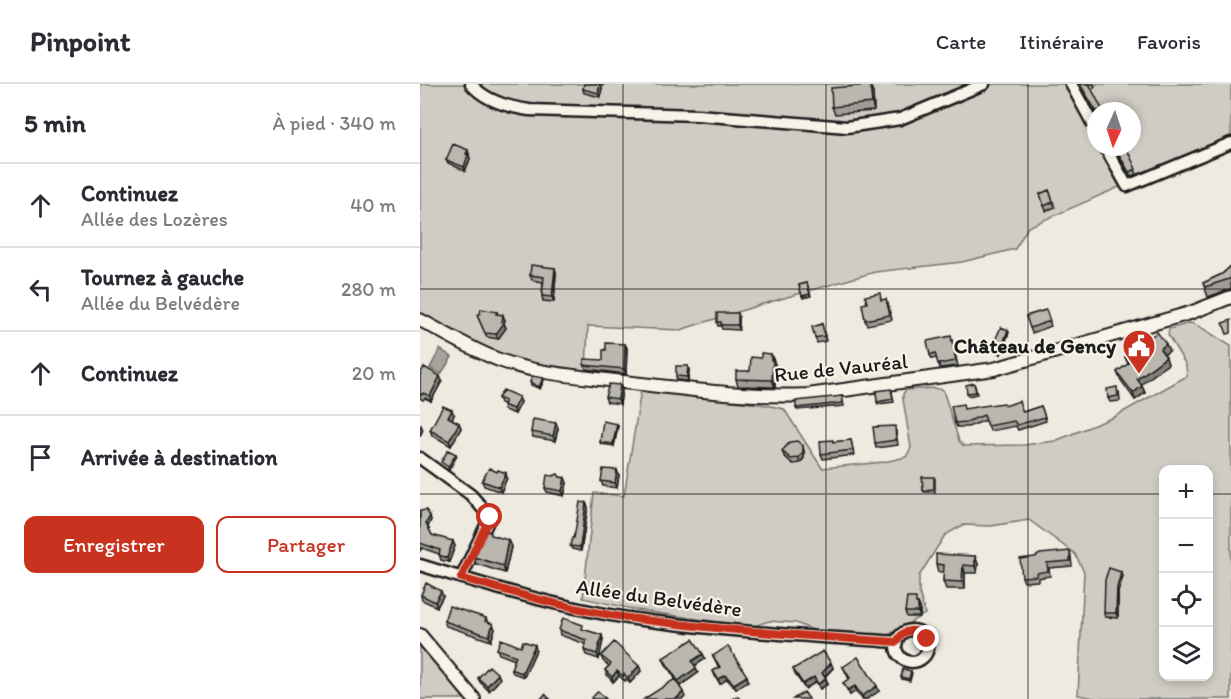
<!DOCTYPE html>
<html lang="fr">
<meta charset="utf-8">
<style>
:root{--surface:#fff;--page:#f2f2f3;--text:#2b2b33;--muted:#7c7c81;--line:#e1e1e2;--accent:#c8321e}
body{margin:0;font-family:Itim,sans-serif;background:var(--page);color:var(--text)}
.controls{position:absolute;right:18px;bottom:18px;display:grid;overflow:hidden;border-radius:12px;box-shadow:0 3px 9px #0003}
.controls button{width:54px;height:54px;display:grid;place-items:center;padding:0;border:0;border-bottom:2px solid var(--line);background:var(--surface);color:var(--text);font:30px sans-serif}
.compass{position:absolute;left:667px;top:18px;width:54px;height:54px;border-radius:50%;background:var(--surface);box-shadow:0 3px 9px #0003;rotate:183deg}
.stop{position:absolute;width:18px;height:18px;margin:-14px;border:4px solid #c8321e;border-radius:50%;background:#fff}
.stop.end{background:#c8321e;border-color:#fff;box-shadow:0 2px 6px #0008}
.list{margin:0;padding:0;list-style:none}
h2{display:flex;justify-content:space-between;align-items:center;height:78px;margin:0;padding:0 24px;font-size:26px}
h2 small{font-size:20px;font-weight:400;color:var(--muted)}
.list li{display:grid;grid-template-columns:39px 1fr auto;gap:18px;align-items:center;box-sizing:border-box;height:84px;padding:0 24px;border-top:2px solid var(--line)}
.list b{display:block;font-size:22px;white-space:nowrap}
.list p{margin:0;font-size:20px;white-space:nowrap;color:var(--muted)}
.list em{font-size:20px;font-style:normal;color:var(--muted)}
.actions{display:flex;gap:12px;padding:18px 24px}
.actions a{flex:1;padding:14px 0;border:2px solid var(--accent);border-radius:12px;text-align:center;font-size:21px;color:var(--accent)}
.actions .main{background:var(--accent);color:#fff}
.icon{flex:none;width:33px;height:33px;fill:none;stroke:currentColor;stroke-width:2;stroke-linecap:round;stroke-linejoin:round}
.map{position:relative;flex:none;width:811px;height:615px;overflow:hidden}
header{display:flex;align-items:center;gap:36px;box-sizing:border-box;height:84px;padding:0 30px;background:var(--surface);border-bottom:2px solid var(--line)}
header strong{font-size:28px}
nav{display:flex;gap:33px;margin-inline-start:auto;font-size:21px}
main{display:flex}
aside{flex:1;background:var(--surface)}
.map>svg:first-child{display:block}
</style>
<header>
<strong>Pinpoint</strong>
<nav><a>Carte</a><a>Itinéraire</a><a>Favoris</a></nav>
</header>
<main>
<aside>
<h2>5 min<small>À pied · 340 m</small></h2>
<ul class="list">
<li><svg class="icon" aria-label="ahead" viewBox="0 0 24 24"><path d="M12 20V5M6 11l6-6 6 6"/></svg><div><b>Continuez</b><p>Allée des Lozères</p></div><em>40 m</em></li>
<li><svg class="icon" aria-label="left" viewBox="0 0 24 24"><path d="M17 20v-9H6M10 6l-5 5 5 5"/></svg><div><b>Tournez à gauche</b><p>Allée du Belvédère</p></div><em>280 m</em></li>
<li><svg class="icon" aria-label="ahead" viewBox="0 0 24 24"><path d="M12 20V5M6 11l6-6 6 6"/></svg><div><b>Continuez</b></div><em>20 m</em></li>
<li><svg class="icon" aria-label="arrive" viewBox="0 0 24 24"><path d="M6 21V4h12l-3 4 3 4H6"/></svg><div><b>Arrivée à destination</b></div></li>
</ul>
<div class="actions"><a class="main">Enregistrer</a><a>Partager</a></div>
</aside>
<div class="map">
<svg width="811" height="615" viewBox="0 0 811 615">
<rect width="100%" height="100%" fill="#eeeae0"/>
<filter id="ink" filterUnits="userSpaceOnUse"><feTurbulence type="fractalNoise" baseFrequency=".0167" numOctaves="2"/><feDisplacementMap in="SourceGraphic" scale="12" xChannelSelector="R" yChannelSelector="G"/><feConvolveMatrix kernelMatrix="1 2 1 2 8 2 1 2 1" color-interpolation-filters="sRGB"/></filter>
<g filter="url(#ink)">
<path fill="#cfccc3" stroke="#767470" stroke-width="1.5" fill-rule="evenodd" d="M0,0H811V54L608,143L595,165L542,178L455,188L343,220L260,246L168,242L166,287L108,280L83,272L0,230ZM676,27H712V63H676Z
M770,239C779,240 800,256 811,262V615H679L658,611L664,488L655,470L609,436L571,442L543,441L525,451L499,492V508L505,530L468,551L395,547L376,539L349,537L331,543L217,526L163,514L174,409L204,412L221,306L347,321L364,325L402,384L464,378L486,373L491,364L483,315V310L486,306L514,304L523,306L539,357L544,362L604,361L635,357L694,333L767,292L766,281L748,251L749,245ZM744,386H788V592H744Z
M0,559L41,610L45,615H0Z"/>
<path fill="#a6a39d" stroke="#6f6d69" stroke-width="1.5" d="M20,265L32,273L21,290L10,284Z"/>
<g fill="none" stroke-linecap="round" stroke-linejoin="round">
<g stroke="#1c1c1c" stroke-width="15">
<path id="minor" d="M51,0C65,17 88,23 109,26L278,31L427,43L480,35L564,0
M651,0L676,46
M685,63L707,102L811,59
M0,374L51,411L70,433L41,494
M0,481C68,502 138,523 208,534C297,547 387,552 477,558
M476 562a16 16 0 1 1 32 0a16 16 0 1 1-32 0Z"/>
</g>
<g stroke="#1c1c1c" stroke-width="16">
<path id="tertiary" d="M0,236C27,250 54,267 82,277C118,290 158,292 195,297C259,304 324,314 388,311L574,285L770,229L811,213
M0,551L54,615"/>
</g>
<use href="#minor" stroke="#f7f3e8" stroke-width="10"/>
<use href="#tertiary" stroke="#f7f3e8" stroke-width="12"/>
</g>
<path fill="#a09d96" stroke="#1c1c1c" stroke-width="1.5" d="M164,0H183L180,13L164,9L163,5Z
M658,0H674L675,3L672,5L676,30Z
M453,8L454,27L415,30L412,23Z
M694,63H706L717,90L711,92Z
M49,70V72L50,75L45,87L28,79L26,76Z
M629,106L635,123L626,127L620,110Z
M811,182V205L788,213L783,199L802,190Z
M135,184L136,189L134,218L123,217L122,212L123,198L112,196L110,191Z
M387,199L391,212L383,214L379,201Z
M462,216L468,219L472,236L447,241L445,236Z
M626,226L631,242L612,249L606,232Z
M77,228L78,230L85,236L84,239L86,244L78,255L67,253L57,231Z
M319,233V246L302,245L301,242H298L297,238Z
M402,240L406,257L397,259L395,254Z
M589,248L581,270L572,267L571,265Z
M532,256L538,282L520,284L517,274L512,275L510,271Z
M205,260L207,264L206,290L166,285L164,281L183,276L186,266Z
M712,267H749L744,270L748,280L721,300L725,309L715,316L700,295L697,288L708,280L705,273Z
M351,270L356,283L355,303L318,302L316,295L330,287L341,274Z
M268,282L269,286L268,297L257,296L256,292Z
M0,291L22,297L11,317L5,314L3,316L0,314Z
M123,294L124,296L120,305L111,301L110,298Z
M555,302L557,310L548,312L547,309Z
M202,306L200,320L187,318L185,313Z
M472,308L474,318L458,320L457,318Z
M699,308L700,317L690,318L688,314Z
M422,312L424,322L377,326L376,324Z
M78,314L101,318L95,330L84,326L83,320L80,319Z
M585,322L603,328L621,322L626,337L598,346L596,342L570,347L566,336L548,343H537L535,339L544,325Z
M34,331L32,335L39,339L41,344L31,362L12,351L10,346Z
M136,339L138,344L135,357L113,353L111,348Z
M198,342L194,362L181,360L180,358Z
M476,347L478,361L456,364L455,359Z
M431,356L434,371L403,375L401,370L413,358Z
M362,367H384V374L380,379L373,380L364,372Z
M199,391L197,404L183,402L181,397Z
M140,393L145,394L147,399L144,412L127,408L125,404Z
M87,394L81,408L64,402L62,397Z
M515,395V408H504L503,406Z
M166,419L168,423L161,467L152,465L150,462Z
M0,427L11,436L8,443L12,451L35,462L29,478L21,476L19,470L2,464L0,467Z
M88,456L91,463L85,489L56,480L54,473Z
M650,467L651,472L652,482L629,484L630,492L618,494V497L604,498L602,493L615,473Z
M555,472L558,480L557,489H545V505H526L523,497L524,488H518L516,480Z
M703,492L698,508V534L685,533L684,529Z
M1,511L23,512L17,523L2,516Z
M498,519L500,524V533H487L485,528Z
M66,534L68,538L75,545L71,557L26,542L24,537Z
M139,546H165L182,551L183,556L179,575L166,571L164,566L165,560L140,551Z
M101,563L116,566L104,593L93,589L91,585L95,576L79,570L77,565Z
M283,570L285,575L275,582L278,589L260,602L245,579L243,574Z
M181,572L219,582L221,587L210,599L206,595L205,597L199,592L193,598L187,591L185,586L189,582L183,577Z
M293,572L327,592L328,597L316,605L307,595L300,600L295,592L293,587L299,584Z
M411,579L413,584L405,593L408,600L400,605L396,598L385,605L375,590L373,585Z
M423,583L459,607L447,615H442L436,607L430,611L423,599L429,595Z
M491,587L492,589L490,597L482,595L481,593Z
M78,590L80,595L69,607L60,598L58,594Z"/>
<path fill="#82807a" stroke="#1c1c1c" stroke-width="1.5" d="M180,0H183L180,13L178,9Z
M450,1L453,8L454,27L452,19Z
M48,66L50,75L45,87L44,83Z
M135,184L136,189L134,218L132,213Z
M318,229L319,233V246L318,241Z
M83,231L85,236L84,240L86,244L78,255L76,250L82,238Z
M588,246L589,248L581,270L580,268Z
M205,260L207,264L206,290L204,285Z
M746,260L749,267L742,272L740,265Z
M351,270L356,283L355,303L352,296Z
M746,273L748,280L719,302L717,295Z
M268,282L269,286L268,297L267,293Z
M20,292L22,297L11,317L10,312Z
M123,294L124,296L120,305L119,303Z
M200,301L202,306L200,320L198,315Z
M722,302L725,309L715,316L713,309Z
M99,313L101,318L95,330L93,325Z
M32,326L34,331L30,338L28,333Z
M39,339L41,344L31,362L29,357Z
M136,339L138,344L135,357L133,352Z
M197,340L198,342L194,362L193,360Z
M1,341L3,346L0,352V343Z
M383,362L384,367V374L380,379L378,374Z
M36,370L37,372L29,386L28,383Z
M197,386L199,391L197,404L195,399Z
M86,389L87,394L81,408L79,403Z
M145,394L147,399L144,412L142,407Z
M166,419L168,423L161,467L160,463Z
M10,432L11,436L7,444L6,439Z
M88,456L91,463L85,489L83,482Z
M33,457L35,462L29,478L27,474Z
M555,472L558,480L557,489L555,482Z
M543,481L545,489V505L542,498Z
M701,488L703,492L698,508V534L696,529L697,504Z
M21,507L23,512L17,523L15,518Z
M498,519L500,524V533L498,528Z
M73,540L75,545L71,557L69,552Z
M182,551L183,556L179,575L177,570Z
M115,561L116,566L104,593L102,589Z
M283,570L285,575L274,582L272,577Z
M411,579L413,584L404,593L402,589Z
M219,582L221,587L210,599L208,594Z
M276,584L278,589L260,602L258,597Z
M197,587L199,592L193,598L192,593Z
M78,590L80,595L69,607L67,602Z
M305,591L307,595L300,600L298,595Z
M327,592L328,597L316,605L314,600Z
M394,593L396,598L385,605L383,600Z
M406,595L408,600L400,605L398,600Z
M435,602L436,607L430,611L428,606Z
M457,602L459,607L447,615H443L442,612Z
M263,608L265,613L263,615H256Z"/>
<path fill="#bab7af" stroke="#1c1c1c" stroke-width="1.5" d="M164,0H180L178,9L163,5Z
M660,0H669L683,27H676Z
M450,1L452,19L412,23L411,4Z
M33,60L48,66L46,70L48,71L44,83L26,76Z
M695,63H706L716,85L709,88Z
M629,106L633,118L624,122L620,110Z
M111,181L135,184L132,213L122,212L124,193L110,191Z
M811,182V194L809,195L785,203L783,199L802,190Z
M387,199L390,210L382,212L379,201Z
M460,209L461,216L466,215L470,231L445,236L442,220L447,219L445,212Z
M61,225L77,228L76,230L83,231L82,238L84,239L76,250L65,249L57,231L60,230Z
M626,226L630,237L610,244L606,232Z
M297,229H318V241H301V238H297Z
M811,236V249L807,250L803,239Z
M402,240L405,252L395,254L392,243Z
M581,243L588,246L580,268L571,265Z
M737,248L746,260L740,265L746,273L717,295L722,302L713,309L697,288L709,279L705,273L712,267V261L717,257L724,258Z
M531,252L536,277L518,280L515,269L510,271L507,257Z
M186,259L205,260L204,285L164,281V275L183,276V266H186Z
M341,269L351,270V276H353L352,296L316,295V287H330L331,273L341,274Z
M256,282H268L267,293L256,292Z
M4,283L20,292L10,312L3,309L2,311L0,310V291Z
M112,292L123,294L119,303L110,298Z
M554,299L556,308L547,309L546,301Z
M189,300L200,301L198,315L185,313Z
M697,303L698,312L688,314L687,305Z
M471,305L473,315L457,318L456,307Z
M83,306L99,313L93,325L83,321L85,317L78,314Z
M422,312L423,319L376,324V317Z
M599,317L603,328L621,322L625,333L597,341L594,337L568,342L564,331L546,338L535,339L531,322L543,320L544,325L576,320L584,319L585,322Z
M23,322L32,326L28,333L39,339L29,357L10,346Z
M113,335L136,339L133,352L111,348Z
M183,337L197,340L193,360L180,358Z
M475,342L476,356L455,359L453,343Z
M413,356V358L431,356L433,366L401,370L400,357Z
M377,357L383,362V369L378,374L371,375L362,367L370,358Z
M28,366L36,370L28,383L21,378Z
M69,384L77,388L78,386L86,389L79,403L62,397Z
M183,385L197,386L195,399L181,397Z
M138,390L140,393L145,394L142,407L125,404L127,391L133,392Z
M502,393H514V405L503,406Z
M160,418L166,419L160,463L150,462L152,454H154Z
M6,426L10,432L6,439L12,451L33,457L27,474L19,471L20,466L0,459V427Z
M66,446L71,449V451L88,456L83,482L54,473Z
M650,467V477L627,479L628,487L616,489L617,492L602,493L600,475L615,473L620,470Z
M516,470L555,472V482L543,481L542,498L523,497L524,481L516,480Z
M689,484L701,488L697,504L696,529H684L685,496Z
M6,499L21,507L15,518L1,511Z
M487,514H496V519H498V528H485Z
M29,522L66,534L65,537L73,540L69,552L24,537Z
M143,534L163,541L162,545L182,551L177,570L164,566L166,556L139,546Z
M81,555L101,563L103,557L115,561L102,589L91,585L96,572L77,565Z
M273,555L283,570L272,577L276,584L258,597L243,574Z
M194,558L219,582L208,594L204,590L203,592L197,587L192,593L185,586L191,580L181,572Z
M308,562L327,592L314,600L305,591L298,595L293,587L300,583L293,572Z
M403,567L411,579L402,589L406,595L398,600L394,593L383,600L373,585Z
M438,573L457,602L442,612L435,602L428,606L423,599L430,594L423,583Z
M69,582L78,590L67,602L58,594Z
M483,585L491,587L489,595L481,593Z
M255,595L263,608L256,615H224Z
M178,607L186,615H171Z
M384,608L389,615H373Z
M125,610L130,615H121Z
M317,612L320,615H312Z"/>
</g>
<g fill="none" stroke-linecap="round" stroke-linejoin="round" filter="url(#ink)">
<path stroke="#c8321e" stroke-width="8" d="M70,433L41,494C96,509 152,526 209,534C298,546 387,552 477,558C483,544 497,543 507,555"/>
</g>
<path fill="none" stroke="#1c1c1c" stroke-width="1.5" stroke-opacity="0.55" d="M203,0V615M406,0V615M608,0V615M0,205H811M0,410H744M788,410H811"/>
<defs>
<g id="civic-pin" transform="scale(1.725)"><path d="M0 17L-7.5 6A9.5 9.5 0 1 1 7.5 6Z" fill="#c8321e" stroke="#f7f3e8"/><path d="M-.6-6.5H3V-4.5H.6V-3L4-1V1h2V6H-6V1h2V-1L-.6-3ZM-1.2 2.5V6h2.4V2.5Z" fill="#fff"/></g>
</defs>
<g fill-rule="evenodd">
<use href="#civic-pin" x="719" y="262"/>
</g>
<g text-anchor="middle" stroke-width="4.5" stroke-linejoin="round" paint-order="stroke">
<g font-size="21" font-weight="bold" fill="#1c1c1c" stroke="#f7f3e8" text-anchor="end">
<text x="696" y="269">Château de Gency</text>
</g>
<g font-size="21" fill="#1c1c1c" stroke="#f7f3e8">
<text transform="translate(421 284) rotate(-6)" y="7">Rue de Vauréal</text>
<text transform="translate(239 514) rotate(8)" y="7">Allée du Belvédère</text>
</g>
</g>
</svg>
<div class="controls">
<button>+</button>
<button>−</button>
<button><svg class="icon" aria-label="locate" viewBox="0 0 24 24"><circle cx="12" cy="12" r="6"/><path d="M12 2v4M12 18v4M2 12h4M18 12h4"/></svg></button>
<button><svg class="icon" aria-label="layers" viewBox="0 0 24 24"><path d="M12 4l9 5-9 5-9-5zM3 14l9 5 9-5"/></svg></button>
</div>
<svg class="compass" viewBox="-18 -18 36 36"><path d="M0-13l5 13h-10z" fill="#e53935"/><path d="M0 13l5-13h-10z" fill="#7c7c81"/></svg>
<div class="stop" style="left:70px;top:433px"></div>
<div class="stop end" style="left:507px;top:555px"></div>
</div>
</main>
